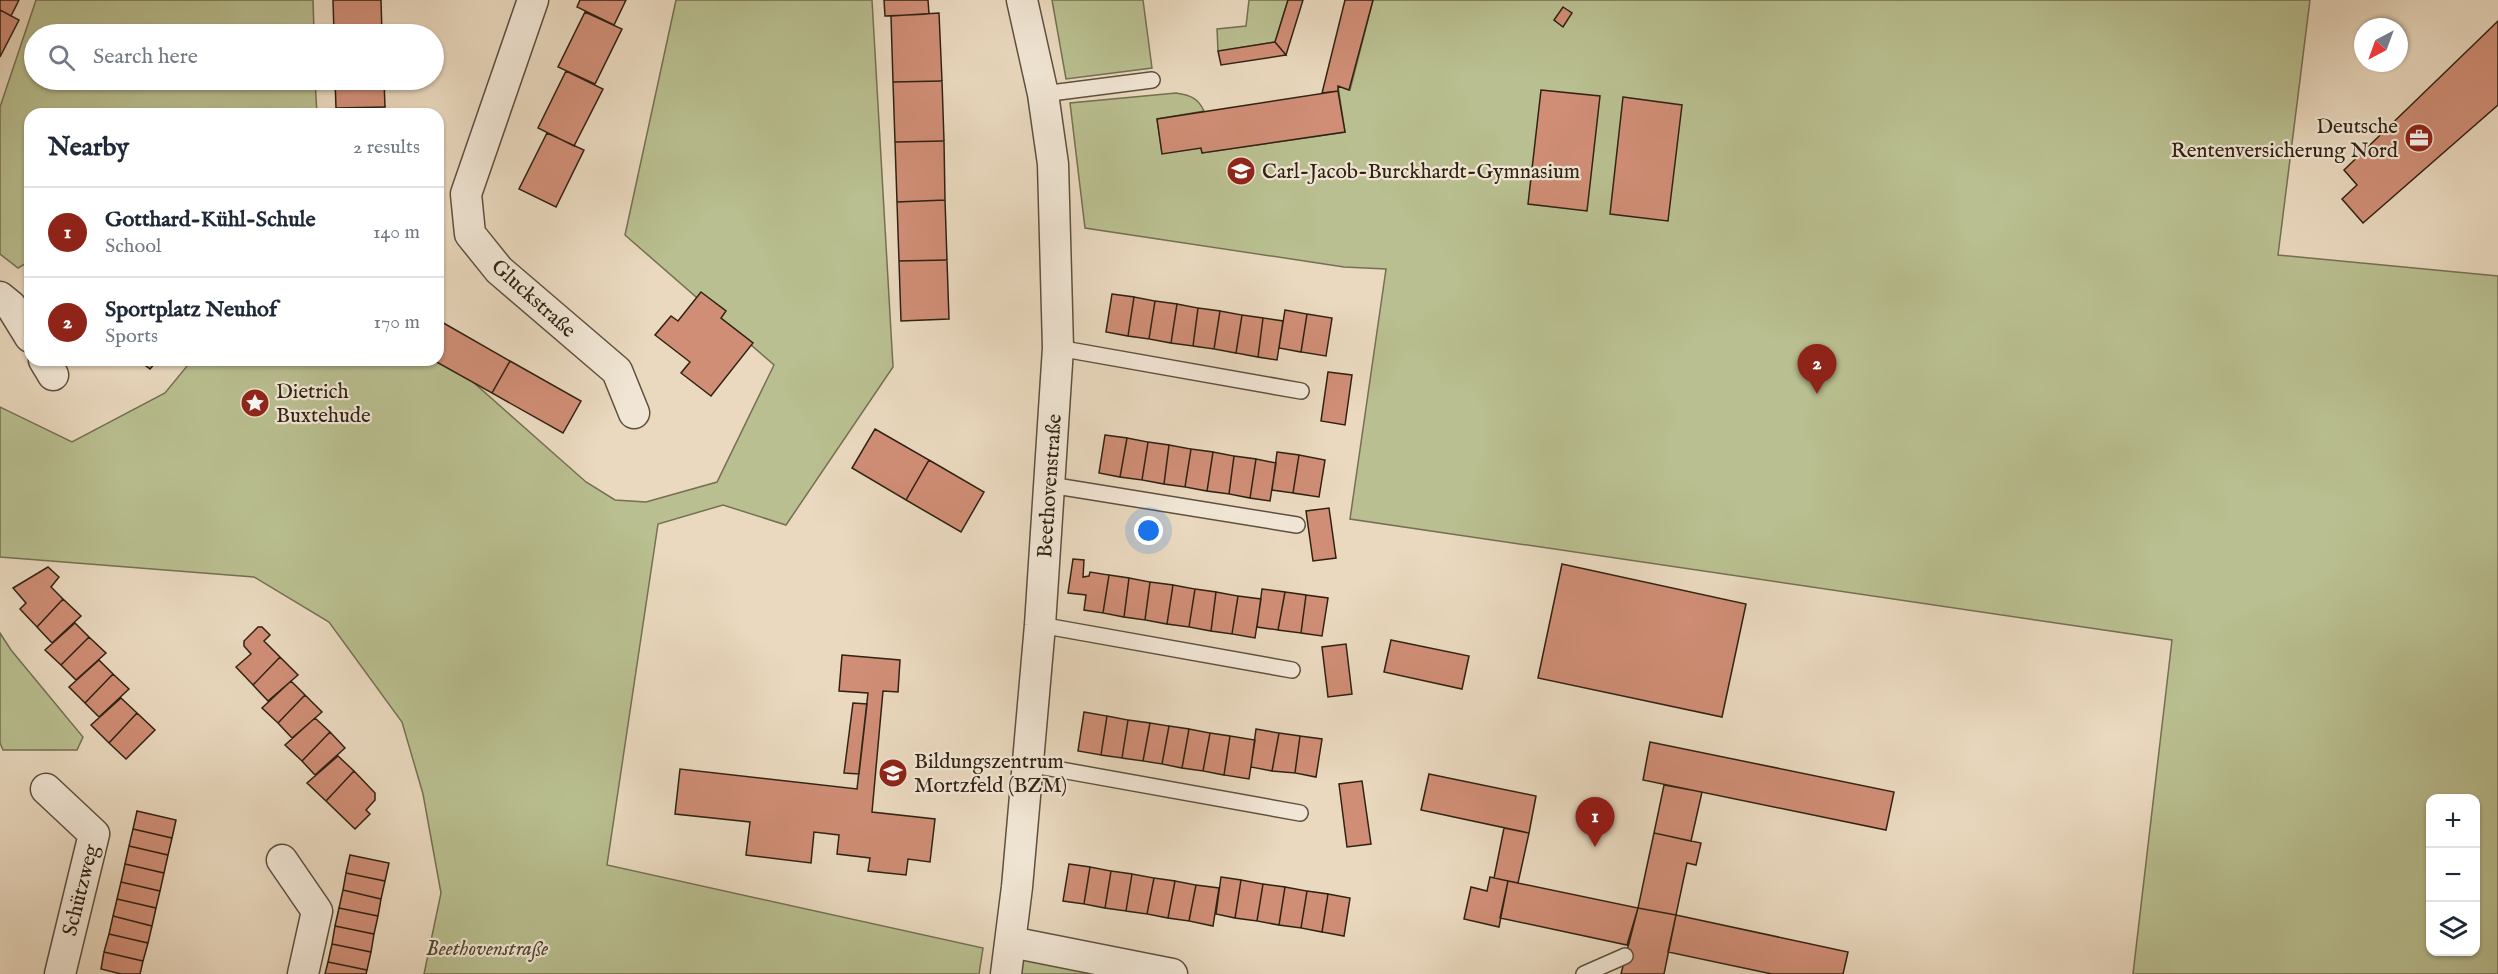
<!DOCTYPE html>
<meta charset="utf-8">
<style>
:root{--surface:#fff;--page:#f2f2f3;--text:#1f2937;--muted:#747a83;--line:#e0e1e3;--accent:#8f2418}
body{margin:0;font-family:"IM FELL English",serif;background:var(--page);color:var(--text)}
.controls{position:absolute;right:18px;bottom:18px;display:grid;overflow:hidden;border-radius:12px;box-shadow:0 2px 4px #0004}
.controls button{width:54px;height:54px;display:grid;place-items:center;padding:0;border:0;border-bottom:2px solid var(--line);background:var(--surface);color:var(--text);font:30px sans-serif}
.compass{position:absolute;left:2354px;top:18px;width:54px;height:54px;border-radius:50%;background:var(--surface);box-shadow:0 2px 4px #0004;rotate:221deg}
.you{position:absolute;left:1149px;top:531px;width:21px;height:21px;margin:-15px;border:4px solid #fff;border-radius:50%;background:#1a73e8;box-shadow:0 0 0 9px #1a73e833}
.badge{display:grid;place-items:center;width:39px;height:39px;border-radius:50%;background:var(--accent);color:#fff;font-size:20px;font-weight:700}
.pin{position:absolute;translate:-50% -50px;filter:drop-shadow(0 2px 3px #0008)}
.pin::after{content:'';position:absolute;top:32px;width:21px;height:18px;background:inherit;clip-path:polygon(0 0,100% 0,50% 100%)}
.list{margin:0;padding:0;list-style:none}
h2{display:flex;justify-content:space-between;align-items:center;height:78px;margin:0;padding:0 24px;font-size:26px}
h2 small{font-size:20px;font-weight:400;color:var(--muted)}
.list li{display:grid;grid-template-columns:39px 1fr auto;gap:18px;align-items:center;box-sizing:border-box;height:90px;padding:0 24px;border-top:2px solid var(--line)}
.list b{display:block;font-size:22px;white-space:nowrap}
.list p{margin:0;font-size:20px;white-space:nowrap;color:var(--muted)}
.list em{font-size:20px;font-style:normal;color:var(--muted)}
.icon{flex:none;width:33px;height:33px;fill:none;stroke:currentColor;stroke-width:2;stroke-linecap:round;stroke-linejoin:round}
.map{position:relative;flex:none;width:2498px;height:974px;overflow:hidden}
.search{position:absolute;background:var(--surface);box-shadow:0 2px 4px #0004;left:24px;top:24px;width:420px;height:66px;display:flex;align-items:center;gap:15px;box-sizing:border-box;padding:0 21px;border-radius:33px;color:var(--muted);font-size:22px}
.panel{position:absolute;background:var(--surface);box-shadow:0 2px 4px #0004;left:24px;top:108px;width:420px;height:258px;border-radius:18px}
.map>svg:first-child{display:block}
</style>
<div class="map">
<svg width="2498" height="974" viewBox="0 0 2498 974">
<rect width="100%" height="100%" fill="#ead9bf"/>
<filter id="stains"><feTurbulence type="fractalNoise" baseFrequency=".00333" numOctaves="4"/><feColorMatrix values="0 0 0 0 .2 0 0 0 0 .09 0 0 0 0 .02 0 0 0 .5 -.17"/></filter>
<radialGradient id="worn" r=".72"><stop offset=".6" stop-color="#630" stop-opacity="0"/><stop offset="1" stop-color="#630" stop-opacity=".3"/></radialGradient>
<path fill="#b9bf90" stroke="#747052" stroke-width="1.5" fill-rule="evenodd" d="M36,0H313L314,34H34V80H315L317,114H30V261L18,268L0,254V107Z
M676,0H872L893,367L786,525L723,505L658,524L607,865L983,948L979,974H424L441,893L423,794L402,722L329,622L254,577L0,557V407L72,442L165,393L192,360H438V351L586,482L615,500L646,502L717,482L774,365L625,235Z
M1052,0H1143L1152,68L1066,79Z
M1249,0H1288L1275,42L1218,51L1217,29L1246,26Z
M1373,0H2310L2278,255L2498,276V974H2133L2172,640L1350,519L1386,269L1344,267L1085,228L1070,103L1176,93C1190,95 1198,98 1204,111L1157,119L1162,153L1201,148L1202,153L1345,132L1338,86L1350,90ZM2430,798H2476V952H2430Z
M0,633L11,650L83,737L77,750H3L0,743Z
M1011,942L1172,974H1006Z"/>
<path fill="#d08e76" stroke="#2f2213" stroke-width="1.5" d="M0,0H19L11,16L0,10Z
M333,0H381L382,34H334Z
M580,0H626L614,25L577,7Z
M884,0H928L929,14L885,16Z
M1288,0H1303L1286,55L1275,42Z
M1345,0H1373L1349,90L1338,86V91L1322,93Z
M1563,7L1572,13L1563,27L1554,20Z
M0,10L19,20L0,57Z
M585,12L622,29L595,84L558,67Z
M939,13L942,81L893,82L891,16Z
M2498,21V105L2363,223L2342,199L2357,185L2344,170Z
M1275,42L1286,55L1221,65L1218,51Z
M566,71L603,89L574,146L538,128Z
M335,80H384L385,107L336,108Z
M942,81L944,141L895,142L893,82Z
M1541,90L1600,96L1587,211L1528,204Z
M1338,91L1345,132L1202,153L1201,148L1162,154L1157,119Z
M1623,97L1682,105L1668,221L1610,214Z
M385,107V114H337L336,108Z
M547,133L584,150L556,207L519,189Z
M944,141L945,200L897,202L895,142Z
M945,200L947,260L899,261L897,202Z
M947,260L949,319L901,321L899,261Z
M701,292L726,311L721,318L753,343L711,396L681,373L690,362L655,335L671,316L678,321Z
M1112,294L1134,297L1128,336L1106,332Z
M1134,297L1155,301L1149,339L1128,336Z
M1155,301L1177,304L1171,343L1149,339Z
M1177,304L1198,308L1193,346L1171,343Z
M1198,308L1220,311L1214,349L1193,346Z
M1285,310L1307,314L1301,352L1279,348Z
M1220,311L1242,315L1236,353L1214,349Z
M1307,314L1332,318L1326,356L1301,352Z
M1242,315L1263,318L1258,357L1236,353Z
M1263,318L1283,321L1277,360L1258,357Z
M440,321L510,361L492,393L433,360H438V325Z
M138,360H158L150,369Z
M510,361L581,401L563,433L492,393Z
M1328,372L1352,375L1345,425L1321,421Z
M875,429L929,460L906,500L852,468Z
M1105,435L1127,438L1120,477L1099,473Z
M1127,438L1148,442L1142,480L1120,477Z
M1148,442L1169,445L1164,484L1142,480Z
M1169,445L1191,449L1185,487L1164,484Z
M1191,449L1213,452L1207,491L1185,487Z
M1213,452L1234,456L1229,494L1207,491Z
M1277,452L1299,455L1293,493L1272,490Z
M1299,455L1325,460L1319,497L1293,493Z
M1234,456L1256,459L1250,498L1229,494Z
M1256,459L1276,463L1270,501L1250,498Z
M929,460L984,492L961,532L906,500Z
M1329,508L1336,558L1313,561L1306,511Z
M1073,559L1084,560L1083,577L1089,576L1090,572L1109,575L1103,613L1084,610L1086,595L1068,593Z
M1562,564L1746,604L1722,717L1538,678Z
M48,567L59,577L51,587L63,599L37,627L20,609L26,603L13,588Z
M1109,575L1129,578L1124,617L1103,613Z
M1129,578L1150,582L1145,620L1124,617Z
M1150,582L1173,585L1167,624L1145,620Z
M1173,585L1195,589L1189,627L1167,624Z
M1195,589L1216,592L1211,631L1189,627Z
M1262,589L1285,592L1278,630L1257,627Z
M1216,592L1238,596L1232,634L1211,631Z
M1285,592L1306,595L1301,633L1278,630Z
M1306,595L1328,598L1322,636L1301,633Z
M1238,596L1261,599L1255,638L1232,634Z
M63,599L81,616L52,643L37,627Z
M75,623L89,637L61,665L45,650Z
M258,627H262L270,635L264,641L280,657L253,685L236,667L251,654L244,646V641Z
M89,637L106,653L76,680L61,665Z
M1391,640L1469,656L1462,689L1384,672Z
M1346,644L1352,694L1328,697L1322,647Z
M842,655L900,660L898,692L883,691L872,812L935,819L930,862L908,859L906,875L868,871L870,858L837,854L839,835L814,832L811,863L746,855L750,822L675,814L680,769L857,789L868,693L839,691Z
M280,657L298,675L268,701L253,685Z
M99,660L113,674L85,703L69,687Z
M113,674L129,689L99,717L85,703Z
M291,681L305,695L278,723L262,708Z
M305,695L322,712L292,738L278,723Z
M121,698L137,713L109,743L91,725Z
M853,703L867,704L859,774L844,773Z
M1084,712L1107,716L1101,755L1078,751Z
M137,713L155,730L126,759L109,743Z
M1107,716L1128,720L1122,758L1101,755Z
M315,718L330,732L302,761L285,745Z
M1128,720L1150,723L1143,761L1122,758Z
M1150,723L1169,726L1162,764L1143,761Z
M1169,726L1189,729L1182,768L1162,764Z
M1189,729L1210,733L1203,771L1182,768Z
M1256,729L1279,733L1272,771L1251,767Z
M330,732L345,748L315,775L302,761Z
M1210,733L1230,736L1224,775L1203,771Z
M1279,733L1300,736L1295,773L1272,771Z
M1230,736L1255,740L1249,779L1224,775Z
M1300,736L1322,739L1316,777L1295,773Z
M1650,742L1894,792L1886,830L1643,780Z
M338,756L354,771L326,801L307,783Z
M354,771L375,793V800L366,810L370,814L355,829L326,801Z
M1429,774L1536,796L1529,833L1421,810Z
M1362,781L1371,844L1347,847L1339,784Z
M1664,785L1702,792L1691,841L1654,833Z
M137,811L176,820L172,838L133,829Z
M1504,828L1529,833L1518,883L1494,878Z
M133,829L172,838L168,855L129,846Z
M1654,833L1701,843L1696,865L1687,863L1676,915L1638,908Z
M129,846L168,855L164,873L125,864Z
M350,855L389,863L385,881L346,873Z
M125,864L164,873L160,891L121,882Z
M1069,864L1090,867L1084,904L1063,901Z
M1090,867L1111,871L1105,908L1084,904Z
M1111,871L1132,874L1126,911L1105,908Z
M346,873L385,881L381,899L343,890Z
M1132,874L1154,878L1147,914L1126,911Z
M1221,877L1241,880L1235,918L1216,914Z
M1490,877L1508,881L1499,927L1464,919L1471,887L1487,891Z
M1154,878L1175,881L1168,918L1147,914Z
M1241,880L1263,884L1257,921L1235,918Z
M1175,881L1196,885L1189,921L1168,918Z
M1508,881L1638,908L1627,945L1500,918Z
M121,882L160,891L156,908L117,899Z
M1263,884L1285,887L1279,925L1257,921Z
M1196,885L1219,888L1213,926L1189,921Z
M1285,887L1307,891L1301,928L1279,925Z
M343,890L381,899L378,916L339,908Z
M1307,891L1328,894L1322,932L1301,928Z
M1328,894L1350,898L1344,936L1322,932Z
M117,899L156,908L152,926L113,916Z
M339,908L378,916L374,934L335,926Z
M1638,908L1676,915L1664,974H1621Z
M1676,915L1848,952L1843,974H1772L1668,952Z
M113,916L152,926L148,943L109,934Z
M335,926L374,934L371,952L332,944Z
M109,934L148,943L143,961L104,952Z
M332,944L371,952L367,970L328,962Z
M104,952L143,961L140,974H121L101,969Z
M328,962L367,970L366,974H325Z"/>
<g fill="none" stroke-linecap="round" stroke-linejoin="round">
<g stroke="#5e503e" stroke-width="18">
<path id="service" d="M1043,94L1152,80
M1058,348L1301,391
M1050,485L1297,525
M1040,625L1292,670
M1028,764L1300,813
M1584,974L1625,956"/>
</g>
<g stroke="#5e503e" stroke-width="33">
<path id="minor" d="M533,0L466,194L470,234L499,270L617,371L634,413
M0,297L11,306L30,337
M44,360L53,375
M46,789L94,834L60,974
M282,860L317,911L303,974
M1011,942L1172,974
M1006,974L1017,887L1040,625L1058,348L1053,164L1043,94L1022,0"/>
</g>
<use href="#service" stroke="#f1e6d5" stroke-width="15"/>
<use href="#minor" stroke="#f1e6d5" stroke-width="30"/>
</g>
<defs>
<g id="office-disc" transform="scale(1.5)"><circle r="9.5" fill="#8f2418" stroke="#f1e6d5"/><path d="M-6-3h4V-5.5h4V-3h4V5H-6ZM-1-4.5V-3h2v-1.5ZM-6 0V1H6V0Z" fill="#fff"/></g>
<g id="school-disc" transform="scale(1.5)"><circle r="9.5" fill="#8f2418" stroke="#f1e6d5"/><path d="M0-5L7-2L0 1L-7-2ZM-4 1L0 2.5L4 1V4Q0 6-4 4Z" fill="#fff"/></g>
<g id="sight-disc" transform="scale(1.5)"><circle r="9.5" fill="#8f2418" stroke="#f1e6d5"/><path d="M0-6L1.8-2.2L6-1.7L2.9 1.2L3.7 5.4L0 3.3L-3.7 5.4L-2.9 1.2L-6-1.7L-1.8-2.2Z" fill="#fff"/></g>
</defs>
<g fill-rule="evenodd">
<use href="#office-disc" x="2419" y="138"/>
<use href="#school-disc" x="1241" y="171"/>
<use href="#sight-disc" x="255" y="403"/>
<use href="#school-disc" x="893" y="773"/>
</g>
<g text-anchor="middle" stroke-width="4.5" stroke-linejoin="round" paint-order="stroke">
<g font-size="21" fill="#2f2213" stroke="#f1e6d5" text-anchor="start">
<text x="2398" y="133" text-anchor="end">Deutsche<tspan x="2398" dy="24">Rentenversicherung Nord</tspan></text>
<text x="1262" y="178">Carl-Jacob-Burckhardt-Gymnasium</text>
<text x="276" y="398">Dietrich<tspan x="276" dy="24">Buxtehude</tspan></text>
<text x="914" y="768">Bildungszentrum<tspan x="914" dy="24">Mortzfeld (BZM)</tspan></text>
</g>
<g font-size="21" fill="#2f2213" stroke="#f1e6d5">
<text transform="translate(534 298) rotate(42)" y="7">Gluckstraße</text>
<text transform="translate(1049 486) rotate(-86)" y="7">Beethovenstraße</text>
<text transform="translate(80 890) rotate(-76)" y="7">Schützweg</text>
</g>
<g font-size="21" font-style="italic" fill="#524932" stroke="#f1e6d5">
<text x="487" y="955">Beethovenstraße</text>
</g>
</g>
<rect width="100%" height="100%" filter="url(#stains)"/>
<rect width="100%" height="100%" fill="url(#worn)"/>
</svg>
<div class="controls">
<button>+</button>
<button>−</button>
<button><svg class="icon" aria-label="layers" viewBox="0 0 24 24"><path d="M12 4l9 5-9 5-9-5zM3 14l9 5 9-5"/></svg></button>
</div>
<svg class="compass" viewBox="-18 -18 36 36"><path d="M0-13l5 13h-10z" fill="#e53935"/><path d="M0 13l5-13h-10z" fill="#747a83"/></svg>
<div class="you"></div>
<div class="pin badge" style="left:1595px;top:847px">1</div>
<div class="pin badge" style="left:1817px;top:394px">2</div>
<div class="search"><svg class="icon" aria-label="search" viewBox="0 0 24 24"><circle cx="10" cy="10" r="6"/><path d="M15 15l6 6"/></svg>Search here</div>
<section class="panel">
<h2>Nearby<small>2 results</small></h2>
<ul class="list">
<li><span class="badge">1</span><div><b>Gotthard-Kühl-Schule</b><p>School</p></div><em>140 m</em></li>
<li><span class="badge">2</span><div><b>Sportplatz Neuhof</b><p>Sports</p></div><em>170 m</em></li>
</ul>
</section>
</div>
